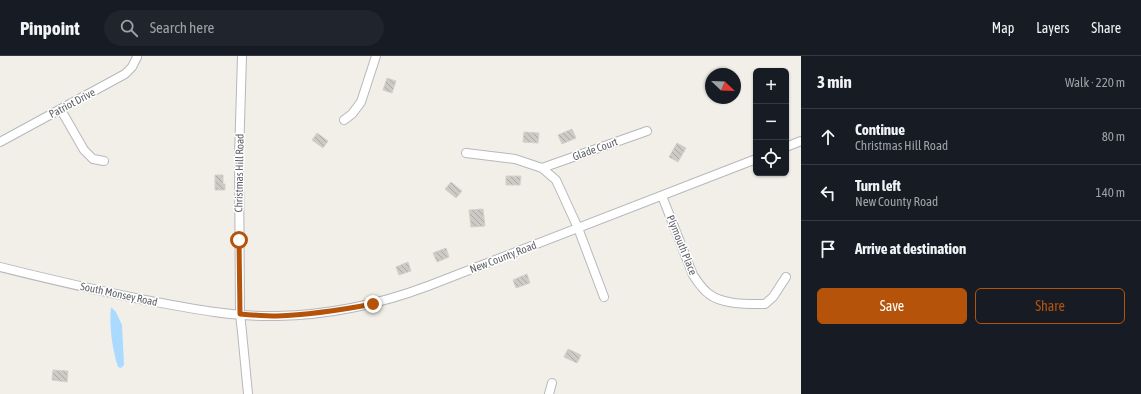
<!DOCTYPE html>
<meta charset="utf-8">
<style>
:root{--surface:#171b24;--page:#20242c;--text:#f1f3f6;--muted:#9ea1a6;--line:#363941;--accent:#b45309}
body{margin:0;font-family:"Asap Condensed",sans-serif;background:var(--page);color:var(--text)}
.controls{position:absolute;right:12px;top:12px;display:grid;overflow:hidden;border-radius:6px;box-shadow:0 1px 3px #0004}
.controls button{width:36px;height:36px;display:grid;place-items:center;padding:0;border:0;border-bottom:1px solid var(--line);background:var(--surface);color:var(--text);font:20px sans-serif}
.compass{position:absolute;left:705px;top:12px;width:36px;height:36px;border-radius:50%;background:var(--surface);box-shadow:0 1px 3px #0004;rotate:113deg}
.stop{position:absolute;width:12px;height:12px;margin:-9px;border:3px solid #b45309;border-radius:50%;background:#fff}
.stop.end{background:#b45309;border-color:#fff;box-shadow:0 1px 4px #0008}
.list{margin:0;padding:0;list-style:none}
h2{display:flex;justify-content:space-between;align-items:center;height:52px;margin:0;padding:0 16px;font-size:17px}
h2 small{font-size:13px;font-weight:400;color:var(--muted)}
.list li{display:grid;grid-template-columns:26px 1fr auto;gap:12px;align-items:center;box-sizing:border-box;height:56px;padding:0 16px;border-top:1px solid var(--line)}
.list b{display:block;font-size:15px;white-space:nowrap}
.list p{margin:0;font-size:13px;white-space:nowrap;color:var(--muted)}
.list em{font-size:13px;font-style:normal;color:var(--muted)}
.actions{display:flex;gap:8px;padding:12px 16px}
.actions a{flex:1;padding:9px 0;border:1px solid var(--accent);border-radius:6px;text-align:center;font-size:14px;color:var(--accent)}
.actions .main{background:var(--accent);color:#fff}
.icon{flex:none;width:22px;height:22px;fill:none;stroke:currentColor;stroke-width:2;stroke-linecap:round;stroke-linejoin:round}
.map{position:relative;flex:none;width:801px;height:338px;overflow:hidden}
header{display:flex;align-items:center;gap:24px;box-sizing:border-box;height:56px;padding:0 20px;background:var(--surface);border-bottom:1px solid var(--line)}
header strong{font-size:19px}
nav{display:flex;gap:22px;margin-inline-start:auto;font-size:14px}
.search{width:280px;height:36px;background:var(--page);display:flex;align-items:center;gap:10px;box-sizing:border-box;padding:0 14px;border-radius:22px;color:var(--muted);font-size:15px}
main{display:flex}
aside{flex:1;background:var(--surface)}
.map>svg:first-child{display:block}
</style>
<header>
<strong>Pinpoint</strong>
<div class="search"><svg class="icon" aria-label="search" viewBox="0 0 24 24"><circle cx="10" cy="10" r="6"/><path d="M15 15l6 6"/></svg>Search here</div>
<nav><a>Map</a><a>Layers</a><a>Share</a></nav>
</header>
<main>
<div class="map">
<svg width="801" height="338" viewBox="0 0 801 338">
<defs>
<pattern id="building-back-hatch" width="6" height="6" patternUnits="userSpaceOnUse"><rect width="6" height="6" fill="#cccac5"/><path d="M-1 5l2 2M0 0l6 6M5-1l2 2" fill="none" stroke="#a9a8a4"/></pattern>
</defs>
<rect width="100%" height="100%" fill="#f1efe8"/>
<path fill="#aadaff" d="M111,251L116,256L122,269L124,309L121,312L118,311C112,293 109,269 111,251Z"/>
<path fill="url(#building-back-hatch)" stroke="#d6d1c6" d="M387,22L396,25L392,37L383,34Z
M572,73L576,82L562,88L558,79Z
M524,76L539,77L538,87L523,86Z
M317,77L328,85L323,92L312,84Z
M677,87L686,92L678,106L669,101Z
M215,119H223V128H225V134H215Z
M506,120H521L520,129H506Z
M451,126L462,135L456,142L445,133Z
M483,153L485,170L471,171L469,154Z
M446,192L449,201L437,206L433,197Z
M408,206L411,215L399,219L396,211Z
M527,218L530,227L516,232L513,224Z
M568,293L581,299L577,307L564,301Z
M53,314L68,315L67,326L52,324Z"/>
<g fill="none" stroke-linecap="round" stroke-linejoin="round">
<g stroke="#b5b8bc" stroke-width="10">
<path id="minor" d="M242,0L239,100L240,258L242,276L248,338
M61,54L84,94L93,103L104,105
M344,64L352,58L361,46L376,0
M0,86L125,18L132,11L137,1
M786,91L801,85
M466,97L515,103L542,112L556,124L578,172L604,241
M542,112L647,75
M662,140L693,219C698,226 702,233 709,238C723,249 748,248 765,248L773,241L786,221
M0,211C48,223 96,234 145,244C188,252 233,261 277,260C329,259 380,248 428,230L756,103
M549,338L552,327"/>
</g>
<use href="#minor" stroke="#fff" stroke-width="8"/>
</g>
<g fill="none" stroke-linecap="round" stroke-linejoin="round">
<path stroke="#b45309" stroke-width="5" d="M239,184L240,258C252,259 265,260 277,260C309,259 341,254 373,248"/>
</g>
<g text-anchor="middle" stroke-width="3" stroke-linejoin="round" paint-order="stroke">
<g font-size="11" fill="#5f6368" stroke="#fff">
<text transform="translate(72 47) rotate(-28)" y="4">Patriot Drive</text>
<text transform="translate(595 93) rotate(-20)" y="4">Glade Court</text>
<text transform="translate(239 117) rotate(-89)" y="4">Christmas Hill Road</text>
<text transform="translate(682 189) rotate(68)" y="4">Plymouth Place</text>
<text transform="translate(503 201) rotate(-21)" y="4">New County Road</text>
<text transform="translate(119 238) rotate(12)" y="4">South Monsey Road</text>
</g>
</g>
</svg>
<div class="controls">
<button>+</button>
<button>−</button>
<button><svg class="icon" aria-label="locate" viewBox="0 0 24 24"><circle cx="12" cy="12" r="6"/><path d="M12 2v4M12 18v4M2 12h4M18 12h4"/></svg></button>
</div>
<svg class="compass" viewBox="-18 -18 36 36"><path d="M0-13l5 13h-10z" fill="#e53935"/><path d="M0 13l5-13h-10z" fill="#9ea1a6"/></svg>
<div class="stop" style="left:239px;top:184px"></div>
<div class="stop end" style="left:373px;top:248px"></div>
</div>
<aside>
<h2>3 min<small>Walk · 220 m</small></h2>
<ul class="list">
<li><svg class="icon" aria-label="ahead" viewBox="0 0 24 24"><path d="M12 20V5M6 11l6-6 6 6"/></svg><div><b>Continue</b><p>Christmas Hill Road</p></div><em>80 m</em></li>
<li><svg class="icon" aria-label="left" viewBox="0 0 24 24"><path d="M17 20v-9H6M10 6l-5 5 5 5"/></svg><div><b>Turn left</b><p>New County Road</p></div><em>140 m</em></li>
<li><svg class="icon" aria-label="arrive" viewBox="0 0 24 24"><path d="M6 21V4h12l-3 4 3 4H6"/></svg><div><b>Arrive at destination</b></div></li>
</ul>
<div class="actions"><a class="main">Save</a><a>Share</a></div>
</aside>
</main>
